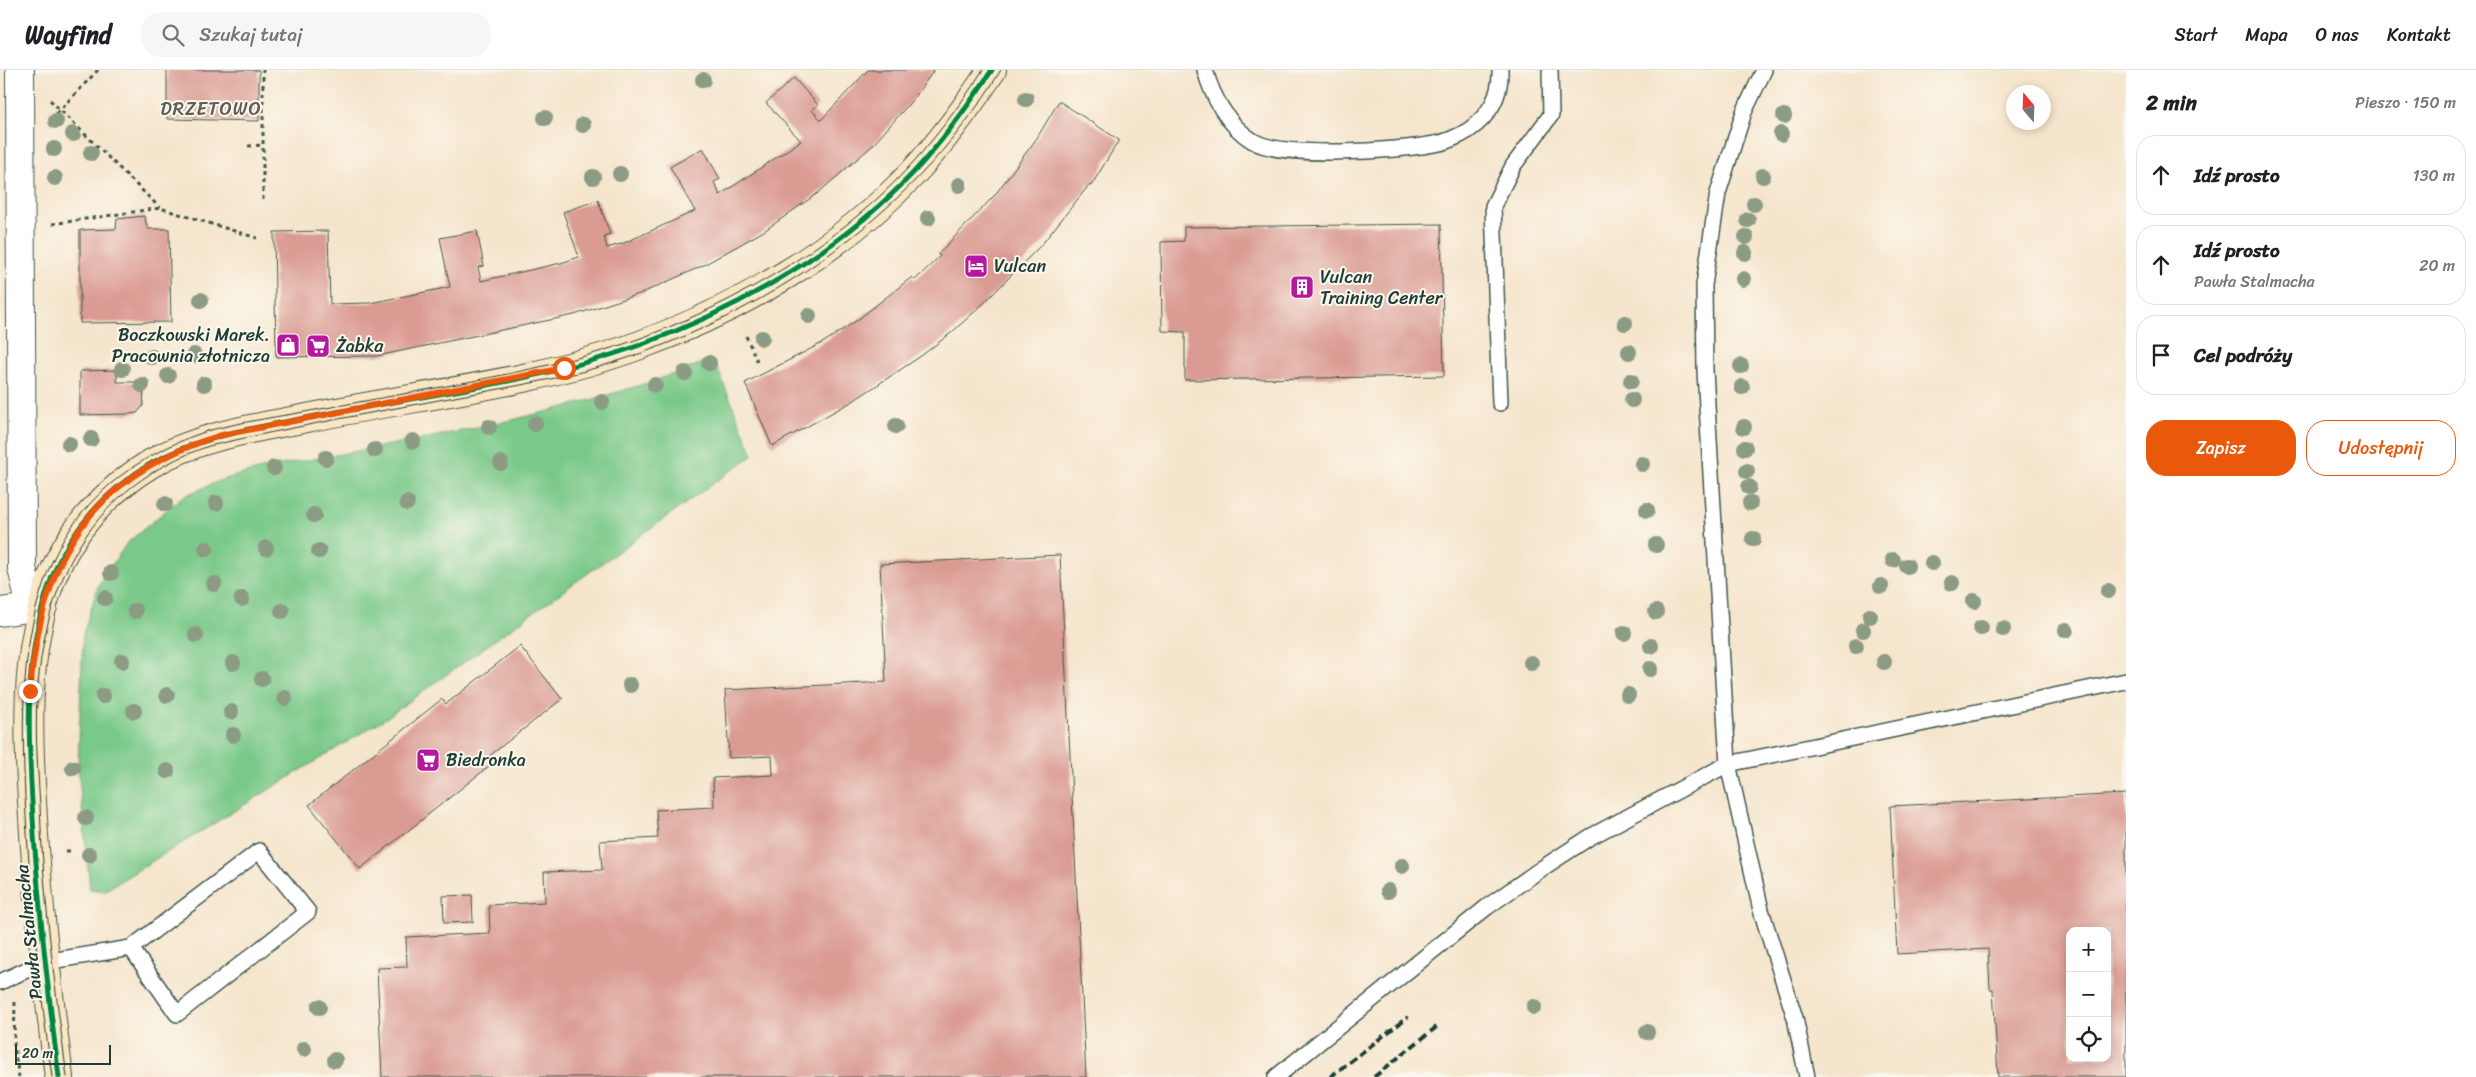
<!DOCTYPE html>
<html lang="pl">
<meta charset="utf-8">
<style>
:root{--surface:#fff;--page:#f6f6f6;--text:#202124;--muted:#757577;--line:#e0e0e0;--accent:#ea580c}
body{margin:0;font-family:Sriracha,sans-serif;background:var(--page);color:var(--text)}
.controls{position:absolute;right:15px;bottom:15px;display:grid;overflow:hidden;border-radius:10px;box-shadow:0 2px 8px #0003}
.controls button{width:45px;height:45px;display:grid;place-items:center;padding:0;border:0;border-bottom:1px solid var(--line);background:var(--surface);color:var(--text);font:25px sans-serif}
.compass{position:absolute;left:2006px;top:15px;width:45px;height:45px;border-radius:50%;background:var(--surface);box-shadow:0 2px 8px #0003;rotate:341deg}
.scale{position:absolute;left:15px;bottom:12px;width:96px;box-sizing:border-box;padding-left:5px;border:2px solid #1f3d34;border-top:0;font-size:14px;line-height:18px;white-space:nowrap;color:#1f3d34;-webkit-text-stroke:4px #fbf7ec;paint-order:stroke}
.stop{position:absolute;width:15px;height:15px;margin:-11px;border:4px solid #ea580c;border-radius:50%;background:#fff}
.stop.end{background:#ea580c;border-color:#fff;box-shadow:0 1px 5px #0008}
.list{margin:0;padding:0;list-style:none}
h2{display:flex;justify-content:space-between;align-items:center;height:65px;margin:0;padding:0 20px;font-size:21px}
h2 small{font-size:16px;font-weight:400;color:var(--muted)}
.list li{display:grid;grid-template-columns:32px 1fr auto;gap:15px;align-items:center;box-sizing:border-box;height:80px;margin:0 10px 10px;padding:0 10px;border:1px solid var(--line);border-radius:20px}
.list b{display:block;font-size:19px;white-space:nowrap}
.list p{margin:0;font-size:16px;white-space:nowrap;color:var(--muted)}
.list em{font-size:16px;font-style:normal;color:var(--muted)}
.actions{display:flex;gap:10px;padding:15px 20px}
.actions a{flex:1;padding:11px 0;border:1px solid var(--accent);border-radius:20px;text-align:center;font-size:18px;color:var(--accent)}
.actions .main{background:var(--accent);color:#fff}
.icon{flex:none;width:28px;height:28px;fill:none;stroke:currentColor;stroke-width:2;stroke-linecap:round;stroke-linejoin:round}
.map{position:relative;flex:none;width:2126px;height:1007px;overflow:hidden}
header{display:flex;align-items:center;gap:30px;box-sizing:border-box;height:70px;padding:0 25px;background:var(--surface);border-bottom:1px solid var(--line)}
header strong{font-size:24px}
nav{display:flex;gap:28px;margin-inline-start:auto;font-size:18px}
.search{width:350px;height:45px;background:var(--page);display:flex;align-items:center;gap:12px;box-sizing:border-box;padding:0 18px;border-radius:20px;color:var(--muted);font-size:19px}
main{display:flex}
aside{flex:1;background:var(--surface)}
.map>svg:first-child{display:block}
</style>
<header>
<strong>Wayfind</strong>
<div class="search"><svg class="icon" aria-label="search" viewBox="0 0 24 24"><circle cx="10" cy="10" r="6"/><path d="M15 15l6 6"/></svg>Szukaj tutaj</div>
<nav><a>Start</a><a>Mapa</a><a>O nas</a><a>Kontakt</a></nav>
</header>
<main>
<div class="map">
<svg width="2126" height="1007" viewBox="0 0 2126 1007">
<rect width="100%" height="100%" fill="#fbf7ec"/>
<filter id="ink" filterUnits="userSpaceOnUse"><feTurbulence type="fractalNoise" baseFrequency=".02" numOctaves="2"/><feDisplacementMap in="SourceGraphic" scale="10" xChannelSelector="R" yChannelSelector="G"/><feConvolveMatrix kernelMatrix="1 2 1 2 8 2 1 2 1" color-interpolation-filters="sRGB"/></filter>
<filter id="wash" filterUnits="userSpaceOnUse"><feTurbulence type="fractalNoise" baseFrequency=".0096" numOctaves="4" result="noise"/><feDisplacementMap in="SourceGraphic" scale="20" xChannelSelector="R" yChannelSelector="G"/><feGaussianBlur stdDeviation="1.12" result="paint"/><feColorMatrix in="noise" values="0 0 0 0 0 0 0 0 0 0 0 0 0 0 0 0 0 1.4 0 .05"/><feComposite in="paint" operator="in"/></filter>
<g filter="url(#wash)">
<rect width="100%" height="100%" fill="#f5e5cc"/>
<path fill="#7ac989" stroke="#4c835e" d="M708,291L717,297L753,385L386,648L104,821L90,819L78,697L83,564L99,514L127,473L182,427L221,410L269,397C417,370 568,346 708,291Z"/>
<g id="blocks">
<path fill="#da9b93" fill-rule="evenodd" d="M167,0H259V51L167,49Z
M868,0H934L915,27L872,76L818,123L764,161L702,196L642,223L574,245L377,286L276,287L274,162L328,161L330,234L370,233L450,217L440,168L477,161L484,196L478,197L481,211L561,193L579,187L563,142L598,130L610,164L604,166L607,178L624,173L695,141L670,97L703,78L720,109L714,112L720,125L801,71L766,33L794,8L818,35L812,40L821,50Z
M1059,31L1119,70L1091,116L1089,115L1042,174L982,235L951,263L921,286L853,331L772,376L745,313L824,272L856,251L912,207L915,210L940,186L938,184L994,126L1037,68Z
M144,146L148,159H169L171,252L80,253V160L116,159L117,149Z
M1441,154L1444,306L1185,310V262L1162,261L1161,172L1184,171V157Z
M117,300V312H136V319H144L143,336L137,343L129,344L80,345V301Z
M1060,485L1086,1007H382L377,898L407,897L406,867L490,863L489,835L545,832L544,802L602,800L600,771L658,768L656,740L714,737L713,708L773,705L772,686L729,688L725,620L886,612L880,494Z
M520,576L562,629L488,687L493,693L360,799L309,735L442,629L446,634Z
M2126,724V1007H1998L1993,919H1990L1988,879L1897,884L1890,736ZM2070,861H2107V988H2070Z
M472,825L473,852L444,853L443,826Z"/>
</g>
</g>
<g filter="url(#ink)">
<use href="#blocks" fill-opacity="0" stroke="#3f564b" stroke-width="1"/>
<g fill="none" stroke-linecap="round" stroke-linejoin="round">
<g stroke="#3f564b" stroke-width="18">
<path id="lane" d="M1205,0C1212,26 1228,56 1253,71C1283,89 1398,81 1434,74C1444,73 1460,66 1469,60C1490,45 1501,26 1500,0
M1764,0L1744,42L1718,123L1704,215L1705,301L1728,694L1761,840L1795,948L1807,1007
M1500,333L1493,136L1513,96L1551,45L1550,0
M0,912L44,892L131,878L259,781L308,842L177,944L131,878
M1276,1007L1487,837L1541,799L1590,767L1728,694L2126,611"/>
</g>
<g stroke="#3f564b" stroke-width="30">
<path id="street" d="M20,0L22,498L28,524L43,536
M0,542L43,536"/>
</g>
<g stroke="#3f564b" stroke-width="30">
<path id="secondary" d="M59,1007C48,921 38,835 33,748C28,669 23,583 52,507C71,459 108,419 152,393C199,366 255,358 307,348C418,325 534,314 640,275C741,238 839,181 913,103C943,71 968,36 992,0"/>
</g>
<path stroke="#3f564b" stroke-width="3" stroke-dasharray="4 4" stroke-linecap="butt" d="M50,30L160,138
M51,49L98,0
M248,76L263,75
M263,130V0
M52,154L160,138L257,168
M746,266L757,291
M66,781H74
M15,932L14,976L19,1007"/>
<use href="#lane" stroke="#fff" stroke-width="15"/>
<use href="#street" stroke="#fff" stroke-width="28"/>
<use href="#secondary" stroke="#fbe6c4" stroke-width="28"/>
<path stroke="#1f3d34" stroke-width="1" d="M52,1007C40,921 31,834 26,747C17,577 20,426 207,361C244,351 283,346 321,339C401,324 482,311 561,292C673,266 795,204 879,127C919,90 953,46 983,0
M67,1007C55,917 43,827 40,736C38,701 35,665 37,630C43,511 91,416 209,376C292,357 376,342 460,326C500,319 541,312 581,302C750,257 910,151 1001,0"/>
<path stroke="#1f3d34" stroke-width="4" stroke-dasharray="8 4" stroke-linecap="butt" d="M1330,1007L1408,947
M1374,1007L1439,955"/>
<g stroke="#fbf7ec" stroke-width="8">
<path id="cycleway" d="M59,1007C48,921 38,835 33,748C28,669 23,583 52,507C71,459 108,419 152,393C199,366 255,358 307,348C418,325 534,314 640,275C741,238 839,181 913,103C943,71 968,36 992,0"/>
</g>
<use href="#cycleway" stroke="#00873e" stroke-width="5"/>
</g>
<g fill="#8c9c84">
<circle cx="703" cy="10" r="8"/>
<circle cx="1026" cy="29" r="8"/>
<circle cx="1784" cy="46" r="8"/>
<circle cx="545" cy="48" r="8"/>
<circle cx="56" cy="51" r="8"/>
<circle cx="583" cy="55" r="8"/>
<circle cx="73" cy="64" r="8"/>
<circle cx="1781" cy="64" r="8"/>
<circle cx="54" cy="79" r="8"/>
<circle cx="91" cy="83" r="8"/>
<circle cx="620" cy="104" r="8"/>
<circle cx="1763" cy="106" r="8"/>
<circle cx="593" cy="107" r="8"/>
<circle cx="55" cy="108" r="8"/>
<circle cx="959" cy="115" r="8"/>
<circle cx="1754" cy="134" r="8"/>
<circle cx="928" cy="148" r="8"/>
<circle cx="1748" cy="150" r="8"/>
<circle cx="1746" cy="167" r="8"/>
<circle cx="1745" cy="183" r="8"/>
<circle cx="1743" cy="209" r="8"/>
<circle cx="201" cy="230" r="8"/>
<circle cx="809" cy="246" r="8"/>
<circle cx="1625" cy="253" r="8"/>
<circle cx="762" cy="268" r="8"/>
<circle cx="1629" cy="282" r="8"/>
<circle cx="194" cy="285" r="8"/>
<circle cx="152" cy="287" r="8"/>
<circle cx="709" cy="293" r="8"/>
<circle cx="1741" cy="296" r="8"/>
<circle cx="122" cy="299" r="8"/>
<circle cx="685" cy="303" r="8"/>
<circle cx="168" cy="306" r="8"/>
<circle cx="1631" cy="311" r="8"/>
<circle cx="204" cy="314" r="8"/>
<circle cx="142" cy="315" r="8"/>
<circle cx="655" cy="315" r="8"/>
<circle cx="1742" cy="317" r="8"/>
<circle cx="1632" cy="330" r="8"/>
<circle cx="602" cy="332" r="8"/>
<circle cx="535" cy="354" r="8"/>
<circle cx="896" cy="356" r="8"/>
<circle cx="489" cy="357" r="8"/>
<circle cx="1744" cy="357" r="8"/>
<circle cx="91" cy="369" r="8"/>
<circle cx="413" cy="371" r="8"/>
<circle cx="69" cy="374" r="8"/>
<circle cx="1745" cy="378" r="8"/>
<circle cx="375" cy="380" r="8"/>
<circle cx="326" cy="388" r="8"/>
<circle cx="501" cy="393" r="8"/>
<circle cx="1642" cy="394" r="8"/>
<circle cx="274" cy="398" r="8"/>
<circle cx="1747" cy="401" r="8"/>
<circle cx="1749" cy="417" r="8"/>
<circle cx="216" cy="433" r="8"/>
<circle cx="407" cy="433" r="8"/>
<circle cx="1750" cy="433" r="8"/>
<circle cx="165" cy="434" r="8"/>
<circle cx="1647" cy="440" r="8"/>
<circle cx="314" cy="445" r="8"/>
<circle cx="1753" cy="469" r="8"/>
<circle cx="1656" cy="475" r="8"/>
<circle cx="266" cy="478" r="8"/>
<circle cx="206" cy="479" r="8"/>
<circle cx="319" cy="481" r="8"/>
<circle cx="1893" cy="490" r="8"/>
<circle cx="1932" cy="493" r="8"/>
<circle cx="1907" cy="496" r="8"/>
<circle cx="111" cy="503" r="8"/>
<circle cx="1952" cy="513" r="8"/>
<circle cx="214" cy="514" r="8"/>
<circle cx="1881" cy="516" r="8"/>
<circle cx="2108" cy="521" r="8"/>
<circle cx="105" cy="528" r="8"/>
<circle cx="242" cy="529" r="8"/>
<circle cx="1974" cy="531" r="8"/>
<circle cx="135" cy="541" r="8"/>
<circle cx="282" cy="541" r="8"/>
<circle cx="1656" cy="542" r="8"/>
<circle cx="1870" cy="546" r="8"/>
<circle cx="1981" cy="558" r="8"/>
<circle cx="2003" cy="559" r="8"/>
<circle cx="1863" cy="560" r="8"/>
<circle cx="2066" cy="560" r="8"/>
<circle cx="1624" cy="563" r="8"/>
<circle cx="196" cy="565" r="8"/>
<circle cx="1651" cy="576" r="8"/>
<circle cx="1856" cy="576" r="8"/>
<circle cx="122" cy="591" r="8"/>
<circle cx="1884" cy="592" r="8"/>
<circle cx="233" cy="593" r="8"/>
<circle cx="1531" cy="593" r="8"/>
<circle cx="1650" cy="599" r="8"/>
<circle cx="262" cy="609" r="8"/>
<circle cx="630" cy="615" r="8"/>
<circle cx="167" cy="625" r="8"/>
<circle cx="1628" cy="625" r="8"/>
<circle cx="103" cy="626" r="8"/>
<circle cx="285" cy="628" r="8"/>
<circle cx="134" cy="641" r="8"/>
<circle cx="231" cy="642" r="8"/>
<circle cx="233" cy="665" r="8"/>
<circle cx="73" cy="698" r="8"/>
<circle cx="167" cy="701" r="8"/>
<circle cx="86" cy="748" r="8"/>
<circle cx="89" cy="785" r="8"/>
<circle cx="1402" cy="796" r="8"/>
<circle cx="1388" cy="821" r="8"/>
<circle cx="319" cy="937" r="8"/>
<circle cx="1534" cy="937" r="8"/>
<circle cx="1647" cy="962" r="8"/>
<circle cx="304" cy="979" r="8"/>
<circle cx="335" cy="990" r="8"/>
</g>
</g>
<g fill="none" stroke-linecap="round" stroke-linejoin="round" filter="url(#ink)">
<path stroke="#ea580c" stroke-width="6" d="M30,621C41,488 90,404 222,365L564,298"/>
</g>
<defs>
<g id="hotel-square" transform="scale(1.25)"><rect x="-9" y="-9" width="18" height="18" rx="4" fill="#b5179e" stroke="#fbf7ec"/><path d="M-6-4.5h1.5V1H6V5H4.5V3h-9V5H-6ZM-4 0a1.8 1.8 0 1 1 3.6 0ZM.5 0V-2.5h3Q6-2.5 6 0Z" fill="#fff"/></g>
<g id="building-square" transform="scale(1.25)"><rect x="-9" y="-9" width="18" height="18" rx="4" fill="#b5179e" stroke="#fbf7ec"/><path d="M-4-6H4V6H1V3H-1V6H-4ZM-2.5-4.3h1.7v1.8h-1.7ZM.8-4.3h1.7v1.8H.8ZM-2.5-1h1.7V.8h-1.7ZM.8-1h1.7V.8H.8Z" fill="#fff"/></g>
<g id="shop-square" transform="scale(1.25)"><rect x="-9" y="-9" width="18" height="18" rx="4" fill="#b5179e" stroke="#fbf7ec"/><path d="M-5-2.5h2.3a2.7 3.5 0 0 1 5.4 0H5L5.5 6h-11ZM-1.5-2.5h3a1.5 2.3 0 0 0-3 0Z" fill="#fff"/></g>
<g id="supermarket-square" transform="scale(1.25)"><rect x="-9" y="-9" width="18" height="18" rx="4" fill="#b5179e" stroke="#fbf7ec"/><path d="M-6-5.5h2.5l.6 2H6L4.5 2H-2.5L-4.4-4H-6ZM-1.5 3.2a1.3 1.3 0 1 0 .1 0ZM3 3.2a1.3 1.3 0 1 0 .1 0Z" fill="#fff"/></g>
</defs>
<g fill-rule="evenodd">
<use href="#hotel-square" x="976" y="196"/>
<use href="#building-square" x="1302" y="217"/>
<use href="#shop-square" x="288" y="275"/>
<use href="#supermarket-square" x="318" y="276"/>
<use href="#supermarket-square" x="428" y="690"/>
</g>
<g text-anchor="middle" stroke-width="4" stroke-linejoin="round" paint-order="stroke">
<g font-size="18" fill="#1f3d34" stroke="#fbf7ec" text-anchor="start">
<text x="994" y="202">Vulcan</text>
<text x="1320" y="213">Vulcan<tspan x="1320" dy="21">Training Center</tspan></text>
<text x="270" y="271" text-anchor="end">Boczkowski Marek.<tspan x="270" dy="21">Pracownia złotnicza</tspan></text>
<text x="336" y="282">Żabka</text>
<text x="446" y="696">Biedronka</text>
</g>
<g font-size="18" fill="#1f3d34" stroke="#fbf7ec">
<text transform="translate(29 862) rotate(-96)" y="6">Pawła Stalmacha</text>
</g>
<g font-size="19" letter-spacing="1" fill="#605e55" stroke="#fbf7ec">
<text x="211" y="45">DRZETOWO</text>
</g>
</g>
</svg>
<div class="controls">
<button>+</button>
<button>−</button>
<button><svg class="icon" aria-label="locate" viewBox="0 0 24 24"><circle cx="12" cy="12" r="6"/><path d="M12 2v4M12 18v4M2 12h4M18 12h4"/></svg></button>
</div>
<svg class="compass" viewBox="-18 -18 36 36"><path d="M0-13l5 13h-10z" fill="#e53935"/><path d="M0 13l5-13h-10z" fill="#757577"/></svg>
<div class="scale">20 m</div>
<div class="stop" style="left:564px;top:298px"></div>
<div class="stop end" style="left:30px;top:621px"></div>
</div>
<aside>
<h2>2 min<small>Pieszo · 150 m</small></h2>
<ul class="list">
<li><svg class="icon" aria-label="ahead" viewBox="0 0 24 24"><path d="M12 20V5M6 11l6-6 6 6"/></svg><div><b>Idź prosto</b></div><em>130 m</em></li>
<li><svg class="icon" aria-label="ahead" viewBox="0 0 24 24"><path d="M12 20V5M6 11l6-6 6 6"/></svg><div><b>Idź prosto</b><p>Pawła Stalmacha</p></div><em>20 m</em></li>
<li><svg class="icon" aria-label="arrive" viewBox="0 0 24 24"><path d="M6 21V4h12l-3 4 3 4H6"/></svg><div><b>Cel podróży</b></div></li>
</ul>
<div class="actions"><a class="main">Zapisz</a><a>Udostępnij</a></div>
</aside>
</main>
